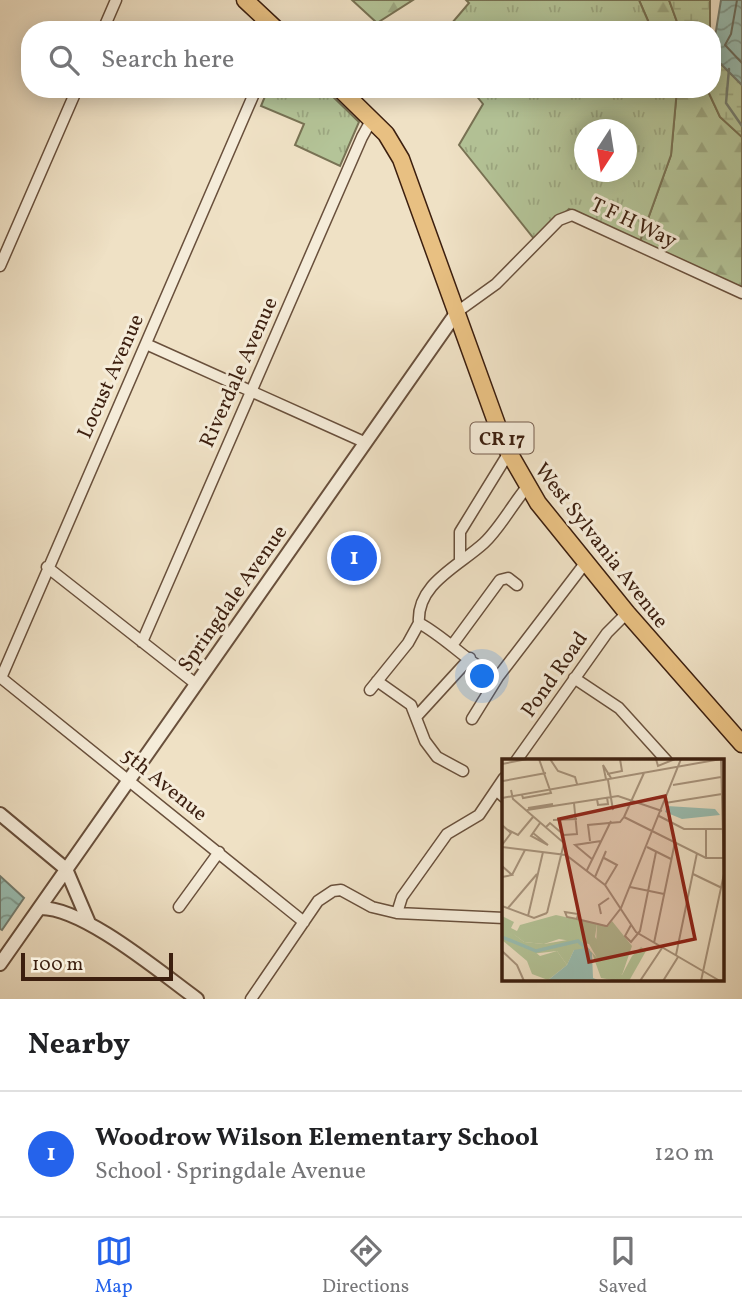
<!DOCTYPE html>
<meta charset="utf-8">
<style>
:root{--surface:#fff;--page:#f2f2f2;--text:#202124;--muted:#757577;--line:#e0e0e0;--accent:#2563eb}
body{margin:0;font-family:Vollkorn,serif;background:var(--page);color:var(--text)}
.compass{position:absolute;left:574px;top:119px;width:63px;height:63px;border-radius:50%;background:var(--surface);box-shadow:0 4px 18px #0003;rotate:192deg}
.scale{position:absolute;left:21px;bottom:18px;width:152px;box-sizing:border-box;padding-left:7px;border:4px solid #3c1f0f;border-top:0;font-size:19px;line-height:24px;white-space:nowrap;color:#3c1f0f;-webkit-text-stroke:5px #f5ecd9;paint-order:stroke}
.you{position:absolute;left:483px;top:677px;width:24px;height:24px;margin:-18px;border:5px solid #fff;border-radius:50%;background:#1a73e8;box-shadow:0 0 0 10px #1a73e833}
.badge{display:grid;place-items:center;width:46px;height:46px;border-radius:50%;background:var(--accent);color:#fff;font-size:23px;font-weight:700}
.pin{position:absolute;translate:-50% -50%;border:4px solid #fff;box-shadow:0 2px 7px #0006}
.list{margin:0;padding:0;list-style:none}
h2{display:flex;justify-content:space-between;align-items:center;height:91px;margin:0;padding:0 28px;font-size:30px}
h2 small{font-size:23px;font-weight:400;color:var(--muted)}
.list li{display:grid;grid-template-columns:46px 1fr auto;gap:21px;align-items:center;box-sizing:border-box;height:126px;padding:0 28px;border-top:2px solid var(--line)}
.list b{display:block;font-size:26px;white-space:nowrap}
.list p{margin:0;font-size:23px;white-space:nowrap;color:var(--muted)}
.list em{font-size:23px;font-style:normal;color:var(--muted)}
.icon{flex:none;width:38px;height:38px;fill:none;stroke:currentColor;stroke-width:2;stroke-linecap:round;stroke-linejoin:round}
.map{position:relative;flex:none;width:742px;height:999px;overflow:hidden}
.search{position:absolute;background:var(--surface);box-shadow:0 4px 18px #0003;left:21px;right:21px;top:21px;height:77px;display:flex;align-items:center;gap:18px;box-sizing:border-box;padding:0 24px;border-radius:28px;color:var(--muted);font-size:26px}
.sheet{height:217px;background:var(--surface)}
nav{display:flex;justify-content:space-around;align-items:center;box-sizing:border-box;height:98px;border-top:2px solid var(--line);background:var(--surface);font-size:19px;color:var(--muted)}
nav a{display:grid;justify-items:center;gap:4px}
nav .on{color:var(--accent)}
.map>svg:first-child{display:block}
</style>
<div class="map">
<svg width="742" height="999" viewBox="0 0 742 999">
<defs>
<pattern id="forest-firs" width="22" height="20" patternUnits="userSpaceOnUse" patternTransform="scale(1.75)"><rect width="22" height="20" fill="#b4c498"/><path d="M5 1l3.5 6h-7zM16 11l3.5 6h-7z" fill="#9ca882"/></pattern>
<pattern id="wetland-marsh" width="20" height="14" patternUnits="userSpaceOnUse" patternTransform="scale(1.75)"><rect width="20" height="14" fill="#b4c498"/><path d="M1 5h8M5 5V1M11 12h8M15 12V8" fill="none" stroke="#9ca882"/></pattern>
<pattern id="park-tufts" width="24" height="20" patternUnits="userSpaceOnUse" patternTransform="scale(1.75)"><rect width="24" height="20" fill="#b4c498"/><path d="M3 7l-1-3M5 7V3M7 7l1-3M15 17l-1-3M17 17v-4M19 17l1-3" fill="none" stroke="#9ca882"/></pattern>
<pattern id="water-waves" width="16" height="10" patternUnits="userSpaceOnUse" patternTransform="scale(1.75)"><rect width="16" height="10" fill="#9abeb2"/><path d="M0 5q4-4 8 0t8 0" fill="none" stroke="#7f9a8f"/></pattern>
</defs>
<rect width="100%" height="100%" fill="#efe1c5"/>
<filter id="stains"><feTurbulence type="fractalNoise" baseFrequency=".00286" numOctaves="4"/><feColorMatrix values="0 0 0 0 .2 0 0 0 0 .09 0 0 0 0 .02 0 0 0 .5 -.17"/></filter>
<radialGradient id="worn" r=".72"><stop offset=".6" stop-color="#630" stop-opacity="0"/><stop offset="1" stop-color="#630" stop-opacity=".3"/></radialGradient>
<path fill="url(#forest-firs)" stroke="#787254" stroke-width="2" d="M352,0H413L377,23Z
M639,0H669L680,30H652Z
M677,89H707L720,117L742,137V289L640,241L671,155Z"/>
<path fill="url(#wetland-marsh)" stroke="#787254" stroke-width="2" d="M669,0H710V30H680Z
M712,55L742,85V137L720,117L707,89H712Z"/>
<path fill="url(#park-tufts)" stroke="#787254" stroke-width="2" fill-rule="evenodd" d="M466,0H639L652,30H446L469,3Z
M268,89H325L359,122L340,166L295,145L304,124L261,106Z
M471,89H677L671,155L640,241L569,209L535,240L459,145L483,104ZM584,130H626V172H584Z"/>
<path fill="url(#water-waves)" stroke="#747e71" stroke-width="2" d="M721,0H742V85L712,55Z
M0,876L24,898L2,930L0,929Z"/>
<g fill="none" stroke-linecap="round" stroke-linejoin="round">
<path stroke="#6b6e60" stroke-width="2" d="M737,0L731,34L725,45L742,63"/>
<path stroke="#747e71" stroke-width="2.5" d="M729,69L726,103L742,126"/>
<g stroke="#69503c" stroke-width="13">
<path id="minor" d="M103,30L116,0
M0,266L77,89
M457,312L496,284L559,220L572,215L742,293
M146,344L364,442
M460,560V532L508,454
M47,567L196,684
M142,642L362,137L372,119
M453,644L500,580L508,578L517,585
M0,677L304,922
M498,677C471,666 447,638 419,623C416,584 459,566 484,543C500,528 512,505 527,487
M1,678L256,89
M574,678L619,708L667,761
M377,681L411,705L425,741L437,757L463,771
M370,690L408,643L419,623
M417,716L470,658
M472,719L498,677L586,562
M516,761L607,633L627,613
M496,790L504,797
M179,907L219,852
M397,913L402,897L447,834L479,815L504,778
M251,999L318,901L333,891L341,890L372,907L397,913L504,918"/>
</g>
<g stroke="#69503c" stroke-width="16">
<path id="tertiary" d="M0,814L66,869L89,923
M40,908C83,907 161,973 197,999
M0,964L457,312"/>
</g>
<g stroke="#3c1f0f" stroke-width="19">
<path id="primary" d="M245,0L277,30
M340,89L386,134L401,159L504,444L538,503L627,613L742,744"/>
</g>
<use href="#minor" stroke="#f5ecd9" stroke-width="10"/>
<use href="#tertiary" stroke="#f5ecd9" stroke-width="12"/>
<use href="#primary" stroke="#e8c082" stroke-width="16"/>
</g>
<g text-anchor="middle" stroke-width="6" stroke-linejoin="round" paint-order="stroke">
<rect fill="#f5ecd9" stroke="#745c4c" stroke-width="2" x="470.5" y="422.5" width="63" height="31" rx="5"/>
<g font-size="19" font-weight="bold" fill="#3c1f0f">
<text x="502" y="445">CR 17</text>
</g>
<g font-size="21" fill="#3c1f0f" stroke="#f5ecd9">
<text transform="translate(634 222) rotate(25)" y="7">T F H Way</text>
<text transform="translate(238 372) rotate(-66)" y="7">Riverdale Avenue</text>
<text transform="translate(110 376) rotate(-66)" y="7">Locust Avenue</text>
<text transform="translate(602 545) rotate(52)" y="7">West Sylvania Avenue</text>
<text transform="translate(232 598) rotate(-55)" y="7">Springdale Avenue</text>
<text transform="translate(554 674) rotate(-55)" y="7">Pond Road</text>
<text transform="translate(165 784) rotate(39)" y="7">5th Avenue</text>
</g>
</g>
<g transform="translate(502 759)">
<rect width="222" height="222" fill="#efe1c5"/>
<path d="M54,156L95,165L93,178L120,216L130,197L139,188L144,192L127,222H116L100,208L87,185L57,180L42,185L22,183L10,174L38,197L55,192L65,206L46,221L30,215L25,202L0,181V157L12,163L9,169L15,172L18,166Z" fill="#b4c498"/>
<path d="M10,174L22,183L42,185L77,179L116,222L99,219L90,194L72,191L65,206L55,192L29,195L10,183Z" fill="#b4c498"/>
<path d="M110,162L130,187L120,216L94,188L95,165L106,167Z" fill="#b4c498"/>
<path d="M165,47L213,50L218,56L180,60L163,53ZM83,189L90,194L91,219L99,222H45L65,206L72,191Z" fill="#9abeb2"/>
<path fill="none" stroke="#9abeb2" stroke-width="3.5" d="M0,178L34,192L76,182L87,192"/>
<path fill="none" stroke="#a7937c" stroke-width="2" d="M48,0L56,12L73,18L75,25M154,0L156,7L173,0M0,5L25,0M105,15L120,12L118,0M104,20L101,6L109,19M106,21L111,51M1,22L44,14M171,26L219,18M9,31L11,40L62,84L45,154M20,36L21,39L49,34L37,0M0,39L219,0M95,40L96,46L106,45L105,38M163,44L220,35M26,49L51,45M25,51L116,37L160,52M157,57L182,70H222M122,58L204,99H223M122,58L142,14M51,61L75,60M0,66L9,74L0,86M44,68L48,64L62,76L75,75L72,44M204,70V99M6,71L16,76L31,58M31,74L46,86L29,77L38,64M88,82L86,66L118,63L122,58M0,88L64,96L103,126L134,173L218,222M145,88L169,100M102,99L115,106L103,126M91,101L73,86L99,82M0,107L10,116L0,118M85,111L109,62M191,115L220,129M10,116L23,91M93,118L104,92M128,128L162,135M0,147L32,159L45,154M6,149L35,115M99,155L97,146L107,139M26,157L41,93M75,160L76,155L63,153L65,158L75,160L104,167H105L119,149L179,0M129,166L123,177L129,183L138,172L154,93M152,184L173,83M0,192L15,206L22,222M174,196L195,94M138,222L160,189M161,222L176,198M199,222L222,115L219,0"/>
<path fill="#8f2418" fill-opacity="0.15" stroke="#8f2418" stroke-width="3.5" d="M163,37L193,180L87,203L57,60Z"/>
<rect width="222" height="222" fill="none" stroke="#3c1f0f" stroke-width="3.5"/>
</g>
<rect width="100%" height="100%" filter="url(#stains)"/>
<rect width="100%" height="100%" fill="url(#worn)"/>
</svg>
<svg class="compass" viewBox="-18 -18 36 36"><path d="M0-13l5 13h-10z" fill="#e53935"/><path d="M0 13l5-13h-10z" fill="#757577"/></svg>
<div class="scale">100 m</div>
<div class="you"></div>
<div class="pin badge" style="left:354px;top:558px">1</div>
<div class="search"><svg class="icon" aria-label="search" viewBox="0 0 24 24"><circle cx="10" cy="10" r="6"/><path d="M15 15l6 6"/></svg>Search here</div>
</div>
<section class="sheet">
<h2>Nearby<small></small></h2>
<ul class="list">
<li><span class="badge">1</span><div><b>Woodrow Wilson Elementary School</b><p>School · Springdale Avenue</p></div><em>120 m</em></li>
</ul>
</section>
<nav>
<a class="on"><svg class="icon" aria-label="map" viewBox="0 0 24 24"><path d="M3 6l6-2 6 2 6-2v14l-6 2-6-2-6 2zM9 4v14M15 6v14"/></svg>Map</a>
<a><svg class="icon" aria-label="directions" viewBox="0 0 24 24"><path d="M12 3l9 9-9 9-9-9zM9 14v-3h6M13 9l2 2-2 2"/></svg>Directions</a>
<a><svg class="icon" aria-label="saved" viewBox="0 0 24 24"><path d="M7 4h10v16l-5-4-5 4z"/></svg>Saved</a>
</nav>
